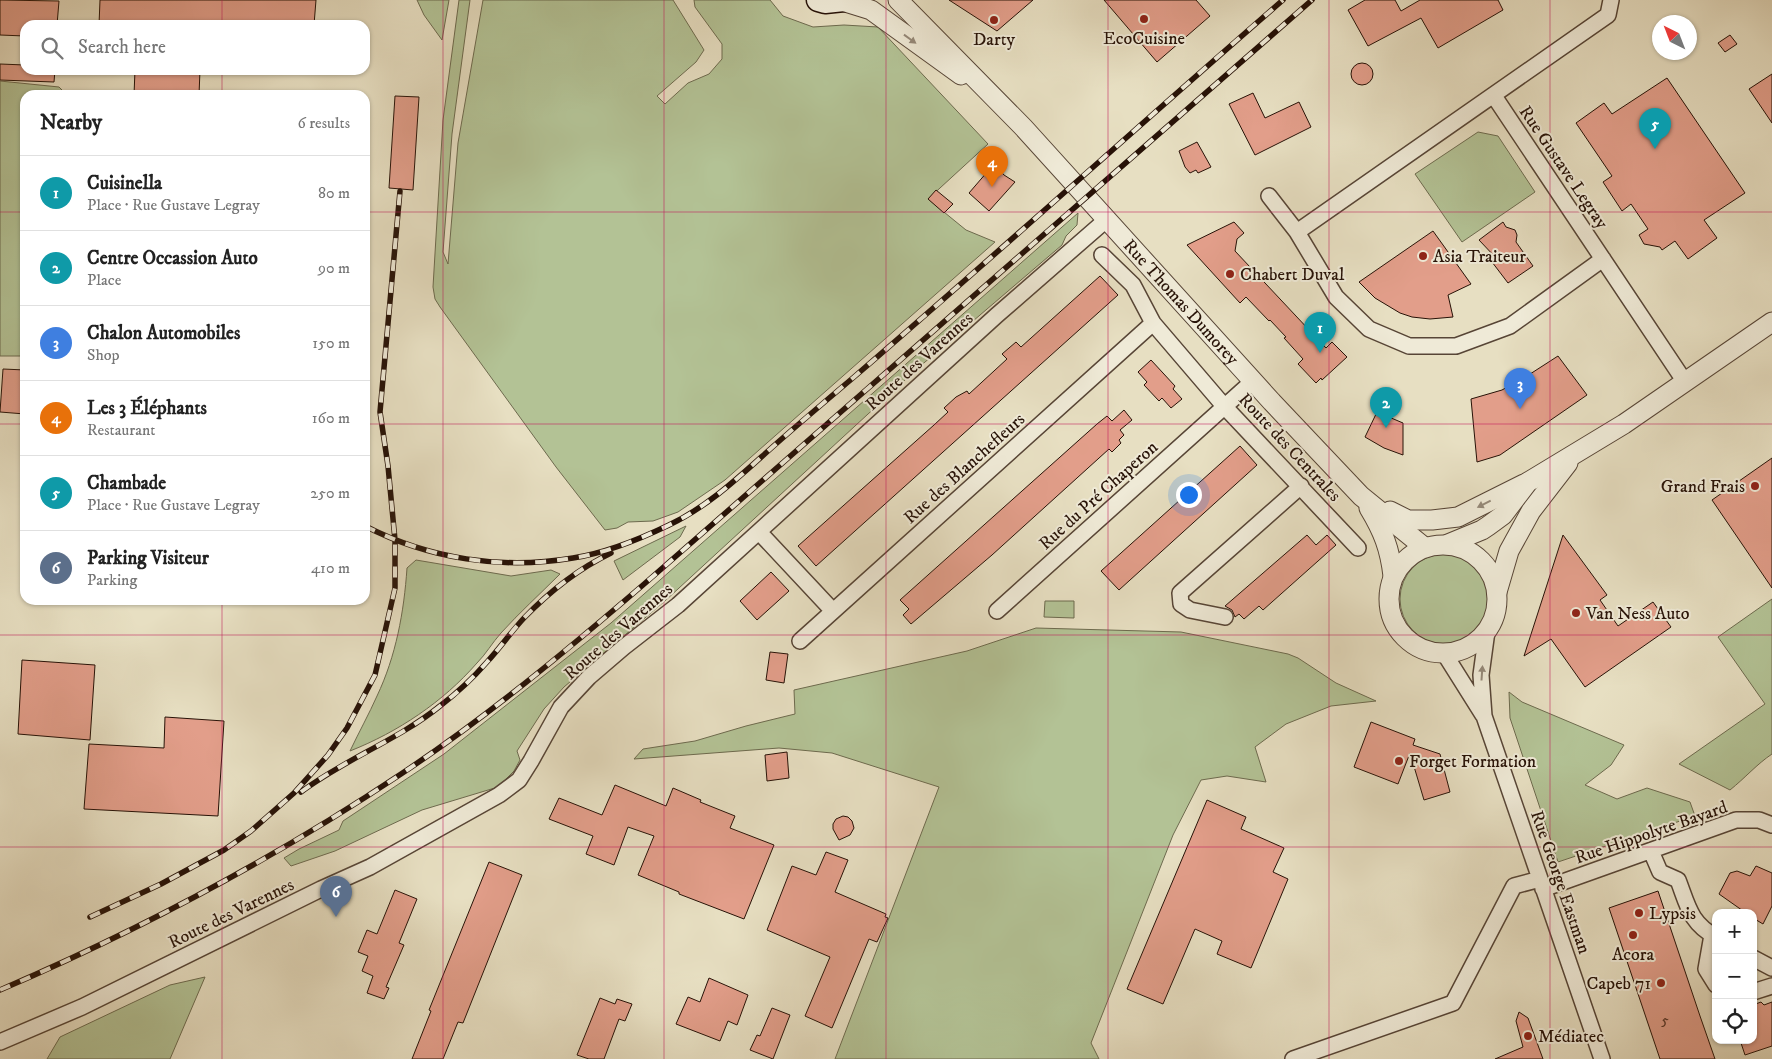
<!DOCTYPE html>
<meta charset="utf-8">
<style>
:root{--surface:#fff;--page:#f2f2f2;--text:#222;--muted:#767676;--line:#e0e0e0;--accent:#111827}
body{margin:0;font-family:"IM FELL DW Pica",serif;background:var(--page);color:var(--text)}
.controls{position:absolute;right:15px;bottom:15px;display:grid;overflow:hidden;border-radius:10px;box-shadow:0 1px 4px #0004}
.controls button{width:45px;height:45px;display:grid;place-items:center;padding:0;border:0;border-bottom:1px solid var(--line);background:var(--surface);color:var(--text);font:25px sans-serif}
.compass{position:absolute;left:1652px;top:15px;width:45px;height:45px;border-radius:50%;background:var(--surface);box-shadow:0 1px 4px #0004;rotate:318deg}
.you{position:absolute;left:1188px;top:494px;width:18px;height:18px;margin:-12px;border:4px solid #fff;border-radius:50%;background:#1a73e8;box-shadow:0 0 0 8px #1a73e833}
.badge{display:grid;place-items:center;width:32px;height:32px;border-radius:50%;background:var(--accent);color:#fff;font-size:16px;font-weight:700}
.pin{position:absolute;translate:-50% -41px;filter:drop-shadow(0 1px 2px #0008)}
.pin::after{content:'';position:absolute;top:26px;width:18px;height:15px;background:inherit;clip-path:polygon(0 0,100% 0,50% 100%)}
.list{margin:0;padding:0;list-style:none}
h2{display:flex;justify-content:space-between;align-items:center;height:65px;margin:0;padding:0 20px;font-size:21px}
h2 small{font-size:16px;font-weight:400;color:var(--muted)}
.list li{display:grid;grid-template-columns:32px 1fr auto;gap:15px;align-items:center;box-sizing:border-box;height:75px;padding:0 20px;border-top:1px solid var(--line)}
.list b{display:block;font-size:19px;white-space:nowrap}
.list p{margin:0;font-size:16px;white-space:nowrap;color:var(--muted)}
.list em{font-size:16px;font-style:normal;color:var(--muted)}
.icon{flex:none;width:28px;height:28px;fill:none;stroke:currentColor;stroke-width:2;stroke-linecap:round;stroke-linejoin:round}
.map{position:relative;flex:none;width:1772px;height:1059px;overflow:hidden}
.search{position:absolute;background:var(--surface);box-shadow:0 1px 4px #0004;left:20px;top:20px;width:350px;height:55px;display:flex;align-items:center;gap:12px;box-sizing:border-box;padding:0 18px;border-radius:15px;color:var(--muted);font-size:19px}
.panel{position:absolute;background:var(--surface);box-shadow:0 1px 4px #0004;left:20px;top:90px;width:350px;height:515px;border-radius:15px}
.map>svg:first-child{display:block}
</style>
<div class="map">
<svg width="1772" height="1059" viewBox="0 0 1772 1059">
<rect width="100%" height="100%" fill="#e7dfc2"/>
<filter id="stains"><feTurbulence type="fractalNoise" baseFrequency=".004" numOctaves="4"/><feColorMatrix values="0 0 0 0 .2 0 0 0 0 .09 0 0 0 0 .02 0 0 0 .5 -.17"/></filter>
<radialGradient id="worn" r=".72"><stop offset=".6" stop-color="#630" stop-opacity="0"/><stop offset="1" stop-color="#630" stop-opacity=".3"/></radialGradient>
<path fill="#b3c295" stroke="#6d6a4e" d="M417,0H449L442,40L424,15Z
M459,0H470L452,134L443,252L448,264L458,143L483,0H673L704,50L696,62L657,96L665,104L688,83L709,74L722,59V44L695,7L694,0H770L783,16L813,27L844,25L878,27L988,144L928,199L966,230L995,242L725,480L678,512L653,521L628,522L617,528L605,530L556,467L440,307L435,299L433,287L443,120Z
M0,81L59,87L67,95H25V356H0Z
M1478,132L1498,136L1535,192L1462,242L1415,174Z
M1078,213L1077,225L1066,236L1062,245L918,368L666,600L564,687L544,709L517,751L520,760L514,771L498,787L422,810L335,851L291,866L284,858L299,849L339,830L343,821L444,754L611,623Z
M686,526L680,537L623,580L614,561Z
M1400 599a45 45 0 1 1 90 0a45 45 0 1 1-90 0Z
M416,560L511,576L551,570L560,574C540,594 519,613 501,633C492,643 486,654 477,663C443,702 398,732 350,751C359,732 369,714 377,696C396,656 404,612 407,568Z
M1772,599V754C1757,764 1745,778 1730,790L1679,764L1765,704L1718,637Z
M1045,601H1074V618L1044,617Z
M1036,628L1181,632L1288,654L1298,658L1336,683L1376,701L1331,706L1286,724L1255,747L1266,782L1227,776L1201,780L1173,835L1091,1043L1099,1059H835L939,787L832,753L779,748L634,759L643,749L695,741L746,726L795,714L794,690L967,651Z
M1509,692L1522,702L1624,745L1611,765L1585,785L1617,799L1647,788L1690,802L1695,816L1558,862L1510,718Z
M205,977L170,1059H47L60,1037L170,985Z"/>
<path fill="#e29e8a" stroke="#271207" d="M0,0L59,1L57,25H25V36L0,35Z
M100,0H316L314,25H99Z
M949,0H1033L997,31Z
M1104,0H1196L1210,16L1157,62Z
M1365,0H1395L1401,11L1420,0H1498L1503,10L1438,48L1421,18L1368,46L1348,10Z
M1730,35L1737,44L1725,52L1718,43Z
M1351 74a11 11 0 1 1 22 0a11 11 0 1 1-22 0Z
M0,64L25,65V70H55L54,82L0,80Z
M135,70H200L199,95H134Z
M1772,74V123L1749,89Z
M1667,78L1745,193L1704,220L1717,238L1688,259L1675,241L1662,250L1660,247L1644,244L1639,235L1648,229L1631,204L1622,211L1603,182L1612,176L1576,123L1604,103L1612,114Z
M1253,93L1265,118L1299,102L1311,127L1255,155L1229,104Z
M395,96L419,97L413,190L389,188Z
M1197,142L1211,167L1198,173L1196,170L1190,173L1185,167L1179,151Z
M994,164L1004,175L1015,182L989,211L969,193Z
M936,190L953,204L944,213L928,199Z
M1234,222L1244,233L1237,239L1235,251L1326,348L1332,342L1347,357L1322,380L1321,378L1316,383L1298,364L1303,359L1284,338L1286,337L1270,320L1269,321L1246,297L1240,303L1187,245Z
M1503,222L1506,227L1515,230L1517,235L1516,242L1533,266L1508,283L1492,262L1497,259L1479,240Z
M1433,231L1471,284L1448,295L1453,317L1430,319L1412,317L1400,313L1375,298L1359,282Z
M1100,276L1118,295L816,566L798,546L934,425L948,412L944,408L956,397L967,391L969,394L1007,359L1002,354L1016,342L1021,347Z
M1558,356L1587,395L1500,455L1477,462L1471,399L1502,390L1527,376Z
M1151,360L1175,386L1173,389L1182,399L1171,408L1162,398L1159,401L1144,385L1147,382L1138,372Z
M3,369L25,370V414L0,412Z
M1124,410L1132,420L1120,430L1124,435L1119,440L1121,443L1112,452L1109,449L992,555L911,624L903,615L909,609L900,600L1097,424L1107,416L1112,421Z
M1377,412L1403,423V455L1384,448L1365,437Z
M1240,446L1257,465L1119,590L1101,571Z
M1772,458V588L1712,500Z
M1307,535L1316,545L1327,535L1336,545L1263,610L1259,606L1244,619L1239,614L1235,617L1232,610L1225,606Z
M1563,535L1607,595L1600,600L1618,626L1653,602L1671,627L1585,687L1551,639L1524,656Z
M771,572L789,591L757,620L740,601Z
M770,652L788,654L784,683L766,680Z
M22,660L95,665L90,740L18,734Z
M165,717L224,721L218,816L84,809L89,744L164,748Z
M1371,722L1415,739L1413,745L1440,754L1450,792L1424,800L1410,753L1398,784L1354,767Z
M787,752L789,778L767,781L765,755Z
M615,785L666,806L673,788L701,800L700,802L735,816L730,828L774,845L744,919L679,894V892L638,875L654,836L628,827L614,865L586,854L593,836L549,819L559,798L602,815Z
M1207,800L1246,817L1241,829L1284,848L1273,872L1288,879L1251,968L1217,954L1222,941L1195,929L1163,1004L1127,989Z
M843,816L848,817L852,821L854,828L850,835L839,840L833,829V824L836,819Z
M826,852L848,860L835,892L886,914L885,917L888,918L877,942L869,939L832,1028L805,1016L830,957L767,930L792,866L816,875Z
M489,862L522,875L463,1023L458,1022L443,1059H412L431,1011L429,1010Z
M1756,866L1772,873V906L1763,924L1753,918V913H1746L1719,894L1730,873L1737,871L1750,876Z
M395,890L417,899L399,943L404,945L386,987L389,988L384,999L367,993L373,976L362,971L368,956L358,952L367,930L377,934Z
M1658,891L1700,1016L1715,1059H1660L1609,908Z
M709,978L748,995L737,1025L728,1021L720,1041L676,1024L688,997L700,1002Z
M600,998L615,1004L617,999L632,1004L625,1021L619,1019L604,1059H589L577,1055Z
M1761,1002L1764,1005L1772,1002V1046L1745,1055L1740,1040H1753V1005Z
M772,1008L790,1015L773,1059L750,1050L757,1035L760,1036Z
M1519,1012L1528,1018L1543,1059H1495L1523,1047L1516,1021Z"/>
<g fill="none" stroke-linecap="round" stroke-linejoin="round">
<g stroke="#574536" stroke-width="18">
<path id="minor" d="M1494,96L1685,382
M1269,196L1297,232L1336,297L1369,329L1409,346H1456L1510,326L1603,259
M1297,232L1608,15L1611,0
M1102,255L1133,285L1153,323L1224,406L1358,548
M759,532L833,611
M997,611L1253,381
M1225,617L1190,610L1181,604L1180,593L1301,486
M1487,631L1481,675L1484,716L1602,1059
M800,641L1153,323
M1444,653L1483,715
M1651,851L1660,872L1678,880C1688,906 1690,923 1716,937
M1543,889L1736,820H1759L1772,825
M1712,935L1706,969L1716,985
M1753,958L1772,968
M1753,992L1772,986
M0,1042L82,1007L321,889L370,867L499,795L519,780L531,761L561,707L589,677L624,647L678,605L997,315L1106,220
M1293,1059L1453,1003L1514,886L1540,879"/>
</g>
<g stroke="#574536" stroke-width="21">
<g id="tertiary">
<path id="s1" d="M898,0L1023,127L1272,402L1361,496L1424,547"/>
<path d="M842,1L871,10L961,75"/>
<path d="M1369,508C1383,531 1390,549 1393,576"/>
<path d="M1390,511L1408,520H1432L1458,517L1524,484"/>
<path d="M1448,544L1482,530L1488,526L1503,515L1528,482L1624,424L1772,322"/>
<circle cx="1443" cy="599" r="54"/>
<path d="M1497,592L1509,551L1531,511L1568,463"/>
</g>
</g>
<g stroke="#271207" stroke-width="25">
<path id="secondary" d="M818,0L825,2L844,0"/>
</g>
<use href="#minor" stroke="#efead7" stroke-width="15"/>
<use href="#tertiary" stroke="#efead7" stroke-width="19"/>
<use href="#secondary" stroke="#efead7" stroke-width="22"/>
<g stroke="#271207" stroke-width="5.5">
<path id="rail" d="M365,526C429,559 502,570 573,558C606,553 640,539 669,525C711,505 743,473 777,443C802,421 828,399 854,377C998,253 1139,125 1283,0
M301,792C345,759 398,740 440,706C457,693 473,678 487,662C500,648 511,632 524,618C549,592 578,569 611,553
M90,917L161,884L224,850L251,831L294,793L328,755L347,728L375,675L395,588V540L388,466L380,412L400,191
M0,990C140,930 275,858 401,774C487,717 566,651 643,585L1312,0"/>
</g>
<use href="#rail" stroke="#efead7" stroke-width="4" stroke-dasharray="11" stroke-linecap="butt"/>
</g>
<defs><path id="oneway-solid" d="M-6-.8H1V-3.2L6.5 0L1 3.2V.8H-6Z" transform="scale(1.25)"/></defs>
<g fill="#958979">
<use href="#oneway-solid" transform="translate(910 39) rotate(36)"/>
<use href="#oneway-solid" transform="translate(1484 504) rotate(153)"/>
<use href="#oneway-solid" transform="translate(1482 673) rotate(-86)"/>
</g>
<path fill="none" stroke="#c2185b" stroke-width="1" stroke-opacity="0.55" d="M222,0V25M443,0V1059M664,0V1059M886,0V1059M1108,0V1059M1329,0V1059M1550,0V1059M222,70V95M0,212H25M365,212H1772M0,424H25M365,424H1772M222,600V1059M0,635H1772M0,847H1772"/>
<g fill="#8f2418" stroke="#efead7" stroke-width="2">
<circle cx="1144" cy="19" r="5"/>
<circle cx="994" cy="20" r="5"/>
<circle cx="1423" cy="256" r="5"/>
<circle cx="1230" cy="274" r="5"/>
<circle cx="1755" cy="486" r="5"/>
<circle cx="1576" cy="613" r="5"/>
<circle cx="1399" cy="761" r="5"/>
<circle cx="1639" cy="913" r="5"/>
<circle cx="1633" cy="935" r="5"/>
<circle cx="1661" cy="983" r="5"/>
<circle cx="1528" cy="1036" r="5"/>
</g>
<g text-anchor="middle" stroke-width="4" stroke-linejoin="round" paint-order="stroke">
<g font-size="15" fill="#563528">
<text x="1665" y="1025">5</text>
</g>
<g font-size="18" fill="#271207" stroke="#efead7" text-anchor="start">
<text x="1144" y="44" text-anchor="middle">EcoCuisine</text>
<text x="994" y="45" text-anchor="middle">Darty</text>
<text x="1433" y="262">Asia Traiteur</text>
<text x="1240" y="280">Chabert Duval</text>
<text x="1745" y="492" text-anchor="end">Grand Frais</text>
<text x="1586" y="619">Van Ness Auto</text>
<text x="1409" y="767">Forget Formation</text>
<text x="1649" y="919">Lypsis</text>
<text x="1633" y="960" text-anchor="middle">Acora</text>
<text x="1651" y="989" text-anchor="end">Capeb 71</text>
<text x="1538" y="1042">Médiatec</text>
</g>
<g font-size="18" fill="#271207" stroke="#efead7">
<text transform="translate(1564 167) rotate(56)" y="6">Rue Gustave Legray</text>
<text dy="6" stroke="none"><textPath href="#s1" startOffset="414">Rue Thomas Dumorey</textPath></text>
<text transform="translate(919 361) rotate(-42)" y="6">Route des Varennes</text>
<text transform="translate(1290 447) rotate(47)" y="6">Route des Centrales</text>
<text transform="translate(964 468) rotate(-42)" y="6">Rue des Blanchefleurs</text>
<text transform="translate(1098 495) rotate(-42)" y="6">Rue du Pré Chaperon</text>
<text transform="translate(618 631) rotate(-41)" y="6">Route des Varennes</text>
<text transform="translate(1651 832) rotate(-19)" y="6">Rue Hippolyte Bayard</text>
<text transform="translate(1561 882) rotate(71)" y="6">Rue George Eastman</text>
<text transform="translate(231 913) rotate(-26)" y="6">Route des Varennes</text>
</g>
</g>
<rect width="100%" height="100%" filter="url(#stains)"/>
<rect width="100%" height="100%" fill="url(#worn)"/>
</svg>
<div class="controls">
<button>+</button>
<button>−</button>
<button><svg class="icon" aria-label="locate" viewBox="0 0 24 24"><circle cx="12" cy="12" r="6"/><path d="M12 2v4M12 18v4M2 12h4M18 12h4"/></svg></button>
</div>
<svg class="compass" viewBox="-18 -18 36 36"><path d="M0-13l5 13h-10z" fill="#e53935"/><path d="M0 13l5-13h-10z" fill="#767676"/></svg>
<div class="you"></div>
<div class="pin badge" style="left:1320px;top:353px;background:#0f9aa8">1</div>
<div class="pin badge" style="left:1386px;top:428px;background:#0f9aa8">2</div>
<div class="pin badge" style="left:1520px;top:409px;background:#3f7fe0">3</div>
<div class="pin badge" style="left:992px;top:187px;background:#e8710a">4</div>
<div class="pin badge" style="left:1655px;top:149px;background:#0f9aa8">5</div>
<div class="pin badge" style="left:336px;top:917px;background:#5c6f8a">6</div>
<div class="search"><svg class="icon" aria-label="search" viewBox="0 0 24 24"><circle cx="10" cy="10" r="6"/><path d="M15 15l6 6"/></svg>Search here</div>
<section class="panel">
<h2>Nearby<small>6 results</small></h2>
<ul class="list">
<li><span class="badge" style="background:#0f9aa8">1</span><div><b>Cuisinella</b><p>Place · Rue Gustave Legray</p></div><em>80 m</em></li>
<li><span class="badge" style="background:#0f9aa8">2</span><div><b>Centre Occassion Auto</b><p>Place</p></div><em>90 m</em></li>
<li><span class="badge" style="background:#3f7fe0">3</span><div><b>Chalon Automobiles</b><p>Shop</p></div><em>150 m</em></li>
<li><span class="badge" style="background:#e8710a">4</span><div><b>Les 3 Éléphants</b><p>Restaurant</p></div><em>160 m</em></li>
<li><span class="badge" style="background:#0f9aa8">5</span><div><b>Chambade</b><p>Place · Rue Gustave Legray</p></div><em>250 m</em></li>
<li><span class="badge" style="background:#5c6f8a">6</span><div><b>Parking Visiteur</b><p>Parking</p></div><em>410 m</em></li>
</ul>
</section>
</div>
